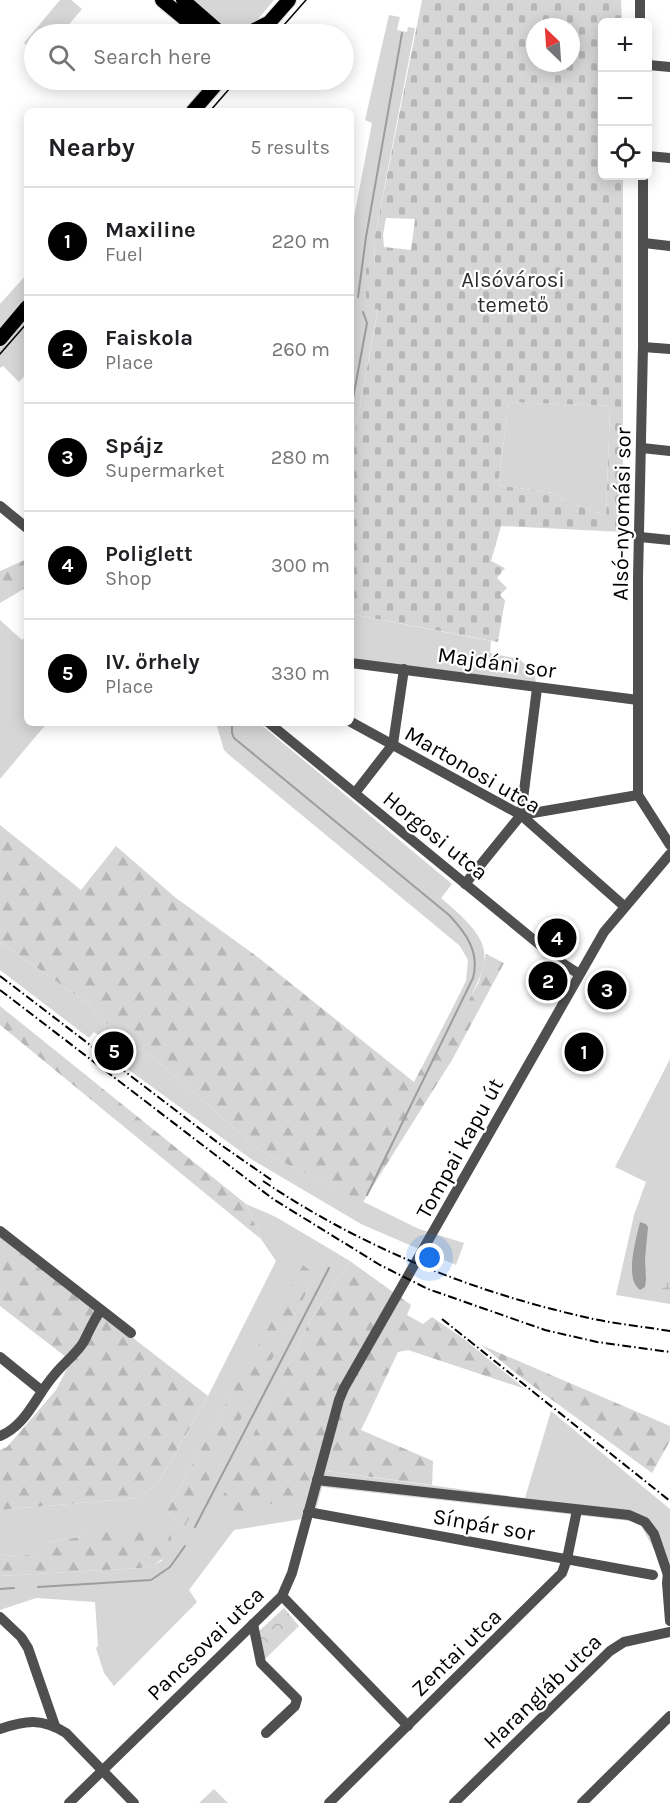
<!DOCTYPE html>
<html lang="en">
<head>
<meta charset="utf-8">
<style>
	:root { --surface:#fff; --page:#f2f2f2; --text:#202124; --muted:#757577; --line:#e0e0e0; --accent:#000 }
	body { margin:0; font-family:Karla,sans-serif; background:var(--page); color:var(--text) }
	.controls { position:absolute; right:18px; top:18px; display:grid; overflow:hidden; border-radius:9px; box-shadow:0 3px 15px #0003 }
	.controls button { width:54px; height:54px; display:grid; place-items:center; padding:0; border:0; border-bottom:2px solid var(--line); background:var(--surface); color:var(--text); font:30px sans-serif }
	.compass { position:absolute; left:526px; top:18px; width:54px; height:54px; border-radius:50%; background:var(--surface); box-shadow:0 3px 15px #0003; rotate:335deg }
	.you { position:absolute; left:430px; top:1258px; width:21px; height:21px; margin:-15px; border:4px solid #fff; border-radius:50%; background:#1a73e8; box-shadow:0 0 0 9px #1a73e833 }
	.badge { display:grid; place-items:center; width:39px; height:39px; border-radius:50%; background:var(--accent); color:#fff; font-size:20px; font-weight:700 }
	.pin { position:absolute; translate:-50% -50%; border:3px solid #fff; box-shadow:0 2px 6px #0006 }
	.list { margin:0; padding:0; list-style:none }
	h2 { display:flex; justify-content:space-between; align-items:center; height:78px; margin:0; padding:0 24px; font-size:26px }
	h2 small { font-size:20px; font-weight:400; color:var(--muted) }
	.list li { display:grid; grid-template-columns:39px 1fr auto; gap:18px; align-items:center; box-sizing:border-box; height:108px; padding:0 24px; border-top:2px solid var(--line) }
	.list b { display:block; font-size:22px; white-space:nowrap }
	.list p { margin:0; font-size:20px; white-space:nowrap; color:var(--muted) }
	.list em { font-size:20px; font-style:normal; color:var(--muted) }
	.icon { flex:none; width:33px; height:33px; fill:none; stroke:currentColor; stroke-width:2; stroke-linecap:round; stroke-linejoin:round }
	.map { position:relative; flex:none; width:670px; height:1803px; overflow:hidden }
	.search { position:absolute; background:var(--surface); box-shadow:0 3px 15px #0003; left:24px; top:24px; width:330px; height:66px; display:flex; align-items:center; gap:15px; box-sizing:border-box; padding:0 21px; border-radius:33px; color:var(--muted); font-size:22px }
	.panel { position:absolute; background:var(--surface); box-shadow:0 3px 15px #0003; left:24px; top:108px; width:330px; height:618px; border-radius:9px }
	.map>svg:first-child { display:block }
	.grass { fill:#d6d6d6; fill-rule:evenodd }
	.forest { fill:url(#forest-firs) }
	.wetland { fill:url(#wetland-marsh) }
	.cemetery { fill:url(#cemetery-stones); fill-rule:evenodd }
	.park { fill:url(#park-crowns) }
	.water { fill:#9d9d9d }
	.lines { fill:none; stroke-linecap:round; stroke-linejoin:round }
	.stream { stroke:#9d9d9d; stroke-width:2 }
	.major-casing { stroke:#dbdbdb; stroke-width:16 }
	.minor { stroke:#4f4f4f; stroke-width:10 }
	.major { stroke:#000; stroke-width:14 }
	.tram { stroke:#000; stroke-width:1.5 }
	.rail { stroke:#000; stroke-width:2; stroke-dasharray:9 3 1.5 3; stroke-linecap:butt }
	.labels { text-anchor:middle; stroke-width:4.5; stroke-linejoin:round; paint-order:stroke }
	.park-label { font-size:22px; fill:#2d2d2d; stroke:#fff }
	.street-label { font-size:22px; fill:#000; stroke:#fff }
</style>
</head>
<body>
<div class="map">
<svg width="670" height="1803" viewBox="0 0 670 1803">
	<defs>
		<pattern id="forest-firs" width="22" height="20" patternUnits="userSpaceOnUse" patternTransform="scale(1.5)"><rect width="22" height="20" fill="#d6d6d6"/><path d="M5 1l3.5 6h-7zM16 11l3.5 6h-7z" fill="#b6b6b6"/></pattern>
		<pattern id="wetland-marsh" width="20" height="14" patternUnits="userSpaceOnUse" patternTransform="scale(1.5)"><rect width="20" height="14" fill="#d6d6d6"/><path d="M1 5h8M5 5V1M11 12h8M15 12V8" fill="none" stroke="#b6b6b6"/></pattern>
		<pattern id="cemetery-stones" width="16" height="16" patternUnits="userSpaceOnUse" patternTransform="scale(1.5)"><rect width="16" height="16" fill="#d6d6d6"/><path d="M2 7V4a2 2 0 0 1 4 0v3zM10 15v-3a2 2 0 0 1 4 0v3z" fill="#b6b6b6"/></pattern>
		<pattern id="park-crowns" width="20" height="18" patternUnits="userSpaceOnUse" patternTransform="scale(1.5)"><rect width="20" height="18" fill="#d6d6d6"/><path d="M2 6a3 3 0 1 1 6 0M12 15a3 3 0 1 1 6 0" fill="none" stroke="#b6b6b6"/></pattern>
	</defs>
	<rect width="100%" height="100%" fill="#fff"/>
	<!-- grass -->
	<g class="grass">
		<polygon points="60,0 71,0 82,9 61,34 34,34 34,52 24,43"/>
		<path d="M191,0H274L249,30C221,31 211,16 191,0Z"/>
		<polygon points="389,15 400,17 397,30 407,32 408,27 415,28 375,236 374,268 366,269 366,307 378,308 351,454 351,233 372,123 365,120"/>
		<polygon points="27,274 27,373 19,382 3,366 0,368 0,304"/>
		<polygon points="509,402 610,406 606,516 568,502 553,493 498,485"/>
		<polygon points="351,614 491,641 490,653 519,659 534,672 536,682 351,659"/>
		<polygon points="0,620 22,640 27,635 27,723 47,723 0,779"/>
		<path d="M216,723H259L452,884L441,898C499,947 493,956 458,1020L449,1015L466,981L468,960L460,946L228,754L224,750Z"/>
		<polygon points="0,942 87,1003 116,1033 161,1064 262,1152 419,1229 464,1243 456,1265 361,1224 251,1159 122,1065 128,1057 94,1032 89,1038 0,970"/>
		<polygon points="670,1059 670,1304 616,1295 634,1215 646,1182 615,1167"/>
		<path d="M246,1204L276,1217L350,1261L311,1319L212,1519L311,1469L525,1498L551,1411L670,1509V1586L662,1584V1564L639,1522L322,1487L314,1517L234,1530L189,1590L197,1602L114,1686L104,1673L96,1648L98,1646L95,1602L36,1598L0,1610V1576L140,1568L152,1566L163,1560L90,1529L79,1537L51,1542L39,1552L17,1557L0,1554V1510L138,1498L157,1485L208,1396L276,1261L261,1239ZM303,1266L311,1284L184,1525L166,1512Z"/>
		<polygon points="214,1789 228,1803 199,1803"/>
	</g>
	<!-- forest -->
	<g class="forest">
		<polygon points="27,559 27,587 0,603 0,571"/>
		<polygon points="0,825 81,890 116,846 176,898 259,958 414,1082 449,1015 458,1019 479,982 486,954 504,963 452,1060 363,1202 262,1152 161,1064 116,1033 87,1003 0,942"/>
		<polygon points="0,1006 246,1204 261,1239 0,1025"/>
		<polygon points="0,1235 208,1396 157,1485 138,1498 0,1510 0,1450 7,1447 56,1390 71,1361 0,1306"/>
		<polygon points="350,1261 411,1305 407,1315 423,1324 432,1317 464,1339 525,1389 408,1350 398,1352 361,1430 433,1461 432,1485 311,1469 309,1494 211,1520 311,1319"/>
		<polygon points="303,1265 313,1273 311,1284 185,1526 166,1512"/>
		<polygon points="481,1345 670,1426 670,1441 652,1473 522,1378"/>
		<polygon points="114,1526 171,1535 171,1552 153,1566 140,1568 0,1576 0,1554 17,1557 38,1552 51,1542 79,1537 89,1529"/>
	</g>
	<!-- wetland -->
	<polygon class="wetland" points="670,1271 670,1297 664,1291 660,1285"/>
	<!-- cemetery -->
	<path class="cemetery" d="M422,0H621L622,22H602V176H623V532L501,526L491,561L505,568L497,578L507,588L500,595L505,600L498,642L351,614V454L378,309L366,308V268H374L375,236ZM535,27H571V63H535ZM386,218L415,219L411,250L384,247L383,235ZM509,402L610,406L606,516L568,502L553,493L498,485Z"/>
	<!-- park -->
	<polygon class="park" points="284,1608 299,1626 264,1660 258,1632"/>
	<!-- water -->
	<path class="water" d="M640,1222L646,1224L648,1227L645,1259L646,1279L645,1287L640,1290C624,1278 636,1240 640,1222Z"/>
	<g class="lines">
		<!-- stream -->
		<g class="stream">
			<polyline points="358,297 366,237 402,33"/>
			<polyline points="351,409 367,323 363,312"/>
			<path d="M232,723V733L234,738L449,915C466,933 480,952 473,978L367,1195"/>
			<polyline points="195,1527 329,1268"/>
			<polyline points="38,1587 151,1580 170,1567 185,1546"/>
			<polyline points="0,1589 14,1588"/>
		</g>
		<!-- major casing -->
		<g class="major-casing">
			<g id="major">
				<polyline points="162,0 203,34"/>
				<polyline points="183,0 222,34"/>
				<polyline points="246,34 266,24"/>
				<polyline points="259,34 289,0"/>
				<polyline points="193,111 220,80"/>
				<polyline points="0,339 27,307"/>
			</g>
		</g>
		<!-- minor -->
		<g class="minor">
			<polyline points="640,22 640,0"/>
			<polyline points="648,65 670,67"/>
			<polyline points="648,156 670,158"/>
			<polyline points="643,176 643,347 638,578 638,795 670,845"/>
			<polyline points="644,243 670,246"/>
			<polyline points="643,347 670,349"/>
			<polyline points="642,448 670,451"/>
			<polyline points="0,506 27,528"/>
			<polyline points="640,537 670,540"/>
			<polyline points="351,663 638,700"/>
			<polyline points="351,722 521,815 624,906"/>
			<polyline points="269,723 562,963 579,974"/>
			<polyline points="355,793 393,744 404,669"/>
			<polyline points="521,815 638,795"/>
			<polyline points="465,884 521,815 537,688"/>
			<polyline points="0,1231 131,1333"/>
			<polyline points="0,1357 42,1391"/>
			<path d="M0,1436C27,1425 36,1395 55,1374C64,1363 75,1355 83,1343C89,1332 93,1321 101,1310"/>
			<polyline points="317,1480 629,1515 645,1522 654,1534 668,1575 667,1583 670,1621"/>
			<polyline points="308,1512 653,1575"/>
			<polyline points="282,1596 408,1726"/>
			<polyline points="0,1617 21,1637 28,1648 55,1726"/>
			<polyline points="253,1624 261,1663 297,1699 295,1706 266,1733"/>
			<path d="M0,1729C26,1720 42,1718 66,1733L134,1803"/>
			<polyline points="69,1803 282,1596 292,1573 339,1400 344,1388 604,932 670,854"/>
			<polyline points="329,1803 562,1573 567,1559 577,1510"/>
			<polyline points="454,1803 610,1651 624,1642 670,1632"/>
			<polyline points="582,1803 670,1716"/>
		</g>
		<!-- major -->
		<use href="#major" class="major"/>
		<!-- tram -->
		<g class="tram">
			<polyline points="276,34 306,0"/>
			<polyline points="210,111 237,80"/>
			<polyline points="0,354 27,323"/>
		</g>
		<!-- rail -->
		<g class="rail">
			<polyline points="0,976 221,1145 273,1181"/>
			<polyline points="0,990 273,1199 380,1265 428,1289 545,1330 597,1342 670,1352"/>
			<path d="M263,1181C358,1245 465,1289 576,1315C607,1323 639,1326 670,1331"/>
			<polyline points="442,1319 670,1501"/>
		</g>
	</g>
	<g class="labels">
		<!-- park labels -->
		<g class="park-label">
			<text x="513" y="287">Alsóvárosi<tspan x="513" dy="25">temető</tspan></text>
		</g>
		<!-- street labels -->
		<g class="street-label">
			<text transform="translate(621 514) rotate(-89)" y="8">Alsó-nyomási sor</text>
			<text transform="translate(497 662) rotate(8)" y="8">Majdáni sor</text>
			<text transform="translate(473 769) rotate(30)" y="8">Martonosi utca</text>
			<text transform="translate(436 835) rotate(39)" y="8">Horgosi utca</text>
			<text transform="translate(459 1148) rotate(-61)" y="8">Tompai kapu út</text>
			<text transform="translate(484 1524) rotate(10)" y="8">Sínpár sor</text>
			<text transform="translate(205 1643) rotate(-44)" y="8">Pancsovai utca</text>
			<text transform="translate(456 1652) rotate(-44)" y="8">Zentai utca</text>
			<text transform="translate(542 1691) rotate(-44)" y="8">Harangláb utca</text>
		</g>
	</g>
</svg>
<div class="controls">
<button>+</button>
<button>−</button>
<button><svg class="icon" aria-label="locate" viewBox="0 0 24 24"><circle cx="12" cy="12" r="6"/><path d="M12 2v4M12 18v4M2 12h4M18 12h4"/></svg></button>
</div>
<svg class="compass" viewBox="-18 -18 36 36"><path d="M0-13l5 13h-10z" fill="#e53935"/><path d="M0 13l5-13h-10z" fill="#757577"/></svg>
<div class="you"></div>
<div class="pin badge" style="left:584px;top:1052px">1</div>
<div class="pin badge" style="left:548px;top:981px">2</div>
<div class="pin badge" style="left:607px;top:990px">3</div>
<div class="pin badge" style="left:557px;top:938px">4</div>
<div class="pin badge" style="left:114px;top:1051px">5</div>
<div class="search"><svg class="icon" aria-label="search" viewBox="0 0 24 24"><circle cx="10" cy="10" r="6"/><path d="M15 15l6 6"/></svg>Search here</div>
<section class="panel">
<h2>Nearby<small>5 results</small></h2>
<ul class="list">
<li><span class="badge">1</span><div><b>Maxiline</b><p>Fuel</p></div><em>220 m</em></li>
<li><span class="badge">2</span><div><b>Faiskola</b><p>Place</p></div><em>260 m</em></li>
<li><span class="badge">3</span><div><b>Spájz</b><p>Supermarket</p></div><em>280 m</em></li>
<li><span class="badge">4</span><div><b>Poliglett</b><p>Shop</p></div><em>300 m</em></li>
<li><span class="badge">5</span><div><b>IV. őrhely</b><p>Place</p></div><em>330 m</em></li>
</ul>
</section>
</div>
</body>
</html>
